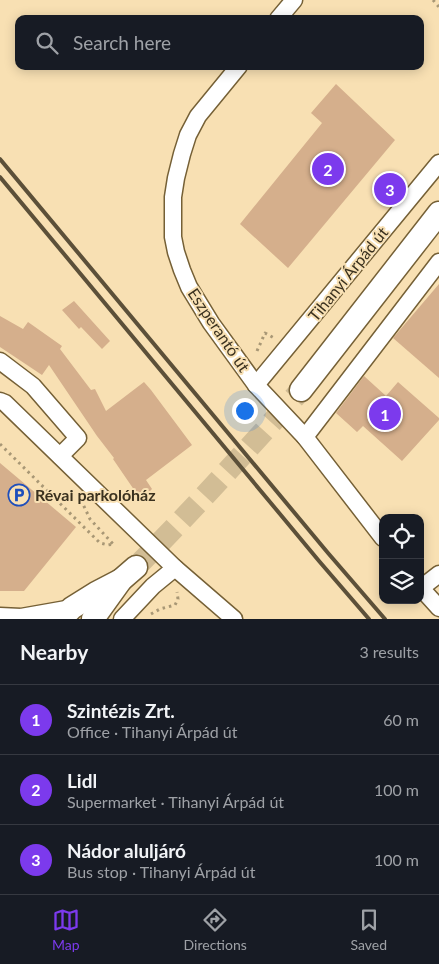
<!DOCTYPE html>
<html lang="en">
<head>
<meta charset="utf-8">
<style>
	:root { --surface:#171b24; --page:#242831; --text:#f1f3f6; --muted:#9ea1a6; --line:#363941; --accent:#7c3aed }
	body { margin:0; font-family:Lato,sans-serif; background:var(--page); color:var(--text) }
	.controls { position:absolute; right:15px; bottom:15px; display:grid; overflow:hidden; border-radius:10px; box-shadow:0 2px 12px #0003 }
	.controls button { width:45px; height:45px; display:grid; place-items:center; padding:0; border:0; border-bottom:1px solid var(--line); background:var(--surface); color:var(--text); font:25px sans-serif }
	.you { position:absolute; left:244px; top:410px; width:18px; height:18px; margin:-12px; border:4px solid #fff; border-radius:50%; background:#1a73e8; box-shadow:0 0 0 8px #1a73e833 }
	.badge { display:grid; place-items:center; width:32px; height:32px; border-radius:50%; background:var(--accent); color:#fff; font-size:16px; font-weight:700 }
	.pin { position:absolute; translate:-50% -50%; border:2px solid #fff; box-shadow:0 1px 5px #0006 }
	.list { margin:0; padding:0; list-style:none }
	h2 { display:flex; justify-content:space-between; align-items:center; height:65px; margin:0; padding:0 20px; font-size:21px }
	h2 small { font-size:16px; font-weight:400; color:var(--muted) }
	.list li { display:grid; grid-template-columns:32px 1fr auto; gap:15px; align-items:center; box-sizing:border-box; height:70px; padding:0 20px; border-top:1px solid var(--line) }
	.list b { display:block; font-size:19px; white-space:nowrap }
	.list p { margin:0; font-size:16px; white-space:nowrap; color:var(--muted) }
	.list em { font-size:16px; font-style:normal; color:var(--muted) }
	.icon { flex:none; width:28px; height:28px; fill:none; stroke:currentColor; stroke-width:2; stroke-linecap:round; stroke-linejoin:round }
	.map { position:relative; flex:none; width:439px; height:619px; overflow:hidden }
	.search { position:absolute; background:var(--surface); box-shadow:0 2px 12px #0003; left:15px; right:15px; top:15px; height:55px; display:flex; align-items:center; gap:12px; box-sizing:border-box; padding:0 18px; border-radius:10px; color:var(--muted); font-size:19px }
	.sheet { height:275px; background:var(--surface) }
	nav { display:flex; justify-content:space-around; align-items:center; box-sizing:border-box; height:70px; border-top:1px solid var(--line); background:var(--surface); font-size:14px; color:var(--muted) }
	nav a { display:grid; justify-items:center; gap:2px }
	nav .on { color:var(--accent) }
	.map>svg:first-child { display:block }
	.building { fill:#d5af8c }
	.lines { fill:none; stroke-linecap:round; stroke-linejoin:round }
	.secondary-tunnel { stroke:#d2bd95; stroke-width:22; stroke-dasharray:22 11; stroke-linecap:butt }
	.street-casing { stroke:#756036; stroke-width:19 }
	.secondary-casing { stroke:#756036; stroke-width:25 }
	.path { stroke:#a89775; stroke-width:3; stroke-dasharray:2.5 4; stroke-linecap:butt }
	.street { stroke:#fff; stroke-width:16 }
	.secondary { stroke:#fff; stroke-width:22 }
	.rail { stroke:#5c5039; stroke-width:4 }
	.labels { text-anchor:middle; stroke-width:4; stroke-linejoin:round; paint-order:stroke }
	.street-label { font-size:16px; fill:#3a311f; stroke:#f8e0b3 }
	.poi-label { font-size:16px; font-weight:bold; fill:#3a311f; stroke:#f8e0b3; text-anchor:start }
</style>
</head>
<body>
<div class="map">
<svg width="439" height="619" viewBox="0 0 439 619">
	<rect width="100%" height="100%" fill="#f8e0b3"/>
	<!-- building -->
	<g class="building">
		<polygon points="336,84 395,140 288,268 240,224 322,123 311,113"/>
		<polygon points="439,284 439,378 393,338"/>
		<polygon points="74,301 110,341 102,349 81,327 79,329 62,310"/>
		<polygon points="0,316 23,329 28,322 62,346 60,349 91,390 95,389 106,411 144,382 151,390 192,445 146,480 152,489 141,500 113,459 114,458 97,436 49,365 42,375 0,347"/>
		<polygon points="364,376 386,396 398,382 439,418 439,420 402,461 363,426 357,432 336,413"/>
		<polygon points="0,463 76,527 24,591 0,591"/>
	</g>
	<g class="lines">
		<!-- secondary-tunnel -->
		<path class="secondary-tunnel" d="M136,567C193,510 247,450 301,390"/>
		<!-- street casing -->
		<g class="street-casing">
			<g id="street">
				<polyline points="278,19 294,0"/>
				<polyline points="239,66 198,116 188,135 182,154 176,178 173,197 173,237 176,252 182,270 189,287 211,323 256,385 305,437 383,538"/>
				<polyline points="0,361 33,386 78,438 60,456"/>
				<polyline points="256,385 439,163"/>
				<polyline points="0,401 5,403 175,568 234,619"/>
				<polyline points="305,437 439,262"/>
				<polyline points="420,587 439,608"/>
				<polyline points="421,588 439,574"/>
				<polyline points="0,616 21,617 72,608"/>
				<polyline points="122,619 153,586 175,568"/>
			</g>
		</g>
		<!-- secondary casing -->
		<g class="secondary-casing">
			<g id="secondary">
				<polyline points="301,390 439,213"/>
				<polyline points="61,619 72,608 96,593 121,580"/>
				<polyline points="93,619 121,580 136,567"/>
			</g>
		</g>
		<!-- path -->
		<g class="path">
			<polyline points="433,0 439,7"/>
			<polyline points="257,351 265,333 274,338"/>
			<polyline points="0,444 100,543 108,545 113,544"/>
			<polyline points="81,500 90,519 113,544"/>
			<polyline points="151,614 160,609 175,605 178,599 177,592"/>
		</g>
		<!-- street -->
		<use href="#street" class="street"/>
		<!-- secondary -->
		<use href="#secondary" class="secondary"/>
		<!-- rail -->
		<g class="rail">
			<polyline points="0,159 328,553 385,619"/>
			<polyline points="0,177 319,561 369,619"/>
		</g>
	</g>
	<!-- icons -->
	<defs>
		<g id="parking-ring" transform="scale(1.125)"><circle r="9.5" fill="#f8e0b3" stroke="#1e4ebb" stroke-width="1.5"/><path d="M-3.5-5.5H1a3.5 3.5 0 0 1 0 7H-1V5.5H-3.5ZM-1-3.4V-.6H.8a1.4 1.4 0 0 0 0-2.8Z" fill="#1e4ebb"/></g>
	</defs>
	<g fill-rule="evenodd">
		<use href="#parking-ring" x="19" y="495"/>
	</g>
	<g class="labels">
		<!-- street labels -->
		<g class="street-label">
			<text transform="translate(348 274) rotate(-51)" y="6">Tihanyi Árpád út</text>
			<text transform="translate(219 330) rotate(56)" y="6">Eszperantó út</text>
		</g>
		<!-- poi labels -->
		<g class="poi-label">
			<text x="35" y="501">Révai parkolóház</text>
		</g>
	</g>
</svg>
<div class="controls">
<button><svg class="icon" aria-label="locate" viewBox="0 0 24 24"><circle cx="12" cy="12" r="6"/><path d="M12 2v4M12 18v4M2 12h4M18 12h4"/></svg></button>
<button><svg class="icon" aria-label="layers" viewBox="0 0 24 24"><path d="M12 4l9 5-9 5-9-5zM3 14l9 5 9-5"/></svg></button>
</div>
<div class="you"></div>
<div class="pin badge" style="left:385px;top:414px">1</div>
<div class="pin badge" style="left:328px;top:169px">2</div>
<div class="pin badge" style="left:390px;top:189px">3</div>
<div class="search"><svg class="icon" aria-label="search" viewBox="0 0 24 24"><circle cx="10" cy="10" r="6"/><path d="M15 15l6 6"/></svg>Search here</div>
</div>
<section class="sheet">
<h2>Nearby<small>3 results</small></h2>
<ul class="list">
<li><span class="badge">1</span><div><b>Szintézis Zrt.</b><p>Office · Tihanyi Árpád út</p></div><em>60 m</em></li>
<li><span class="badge">2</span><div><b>Lidl</b><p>Supermarket · Tihanyi Árpád út</p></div><em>100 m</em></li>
<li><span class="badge">3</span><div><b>Nádor aluljáró</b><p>Bus stop · Tihanyi Árpád út</p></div><em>100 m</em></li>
</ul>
</section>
<nav>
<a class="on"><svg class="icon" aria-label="map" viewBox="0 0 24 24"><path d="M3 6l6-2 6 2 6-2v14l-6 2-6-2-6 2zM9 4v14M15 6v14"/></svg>Map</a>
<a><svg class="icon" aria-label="directions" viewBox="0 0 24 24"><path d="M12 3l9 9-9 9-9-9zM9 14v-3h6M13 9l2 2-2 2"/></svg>Directions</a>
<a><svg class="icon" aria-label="saved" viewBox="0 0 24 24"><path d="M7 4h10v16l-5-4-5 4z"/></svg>Saved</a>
</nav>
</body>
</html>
